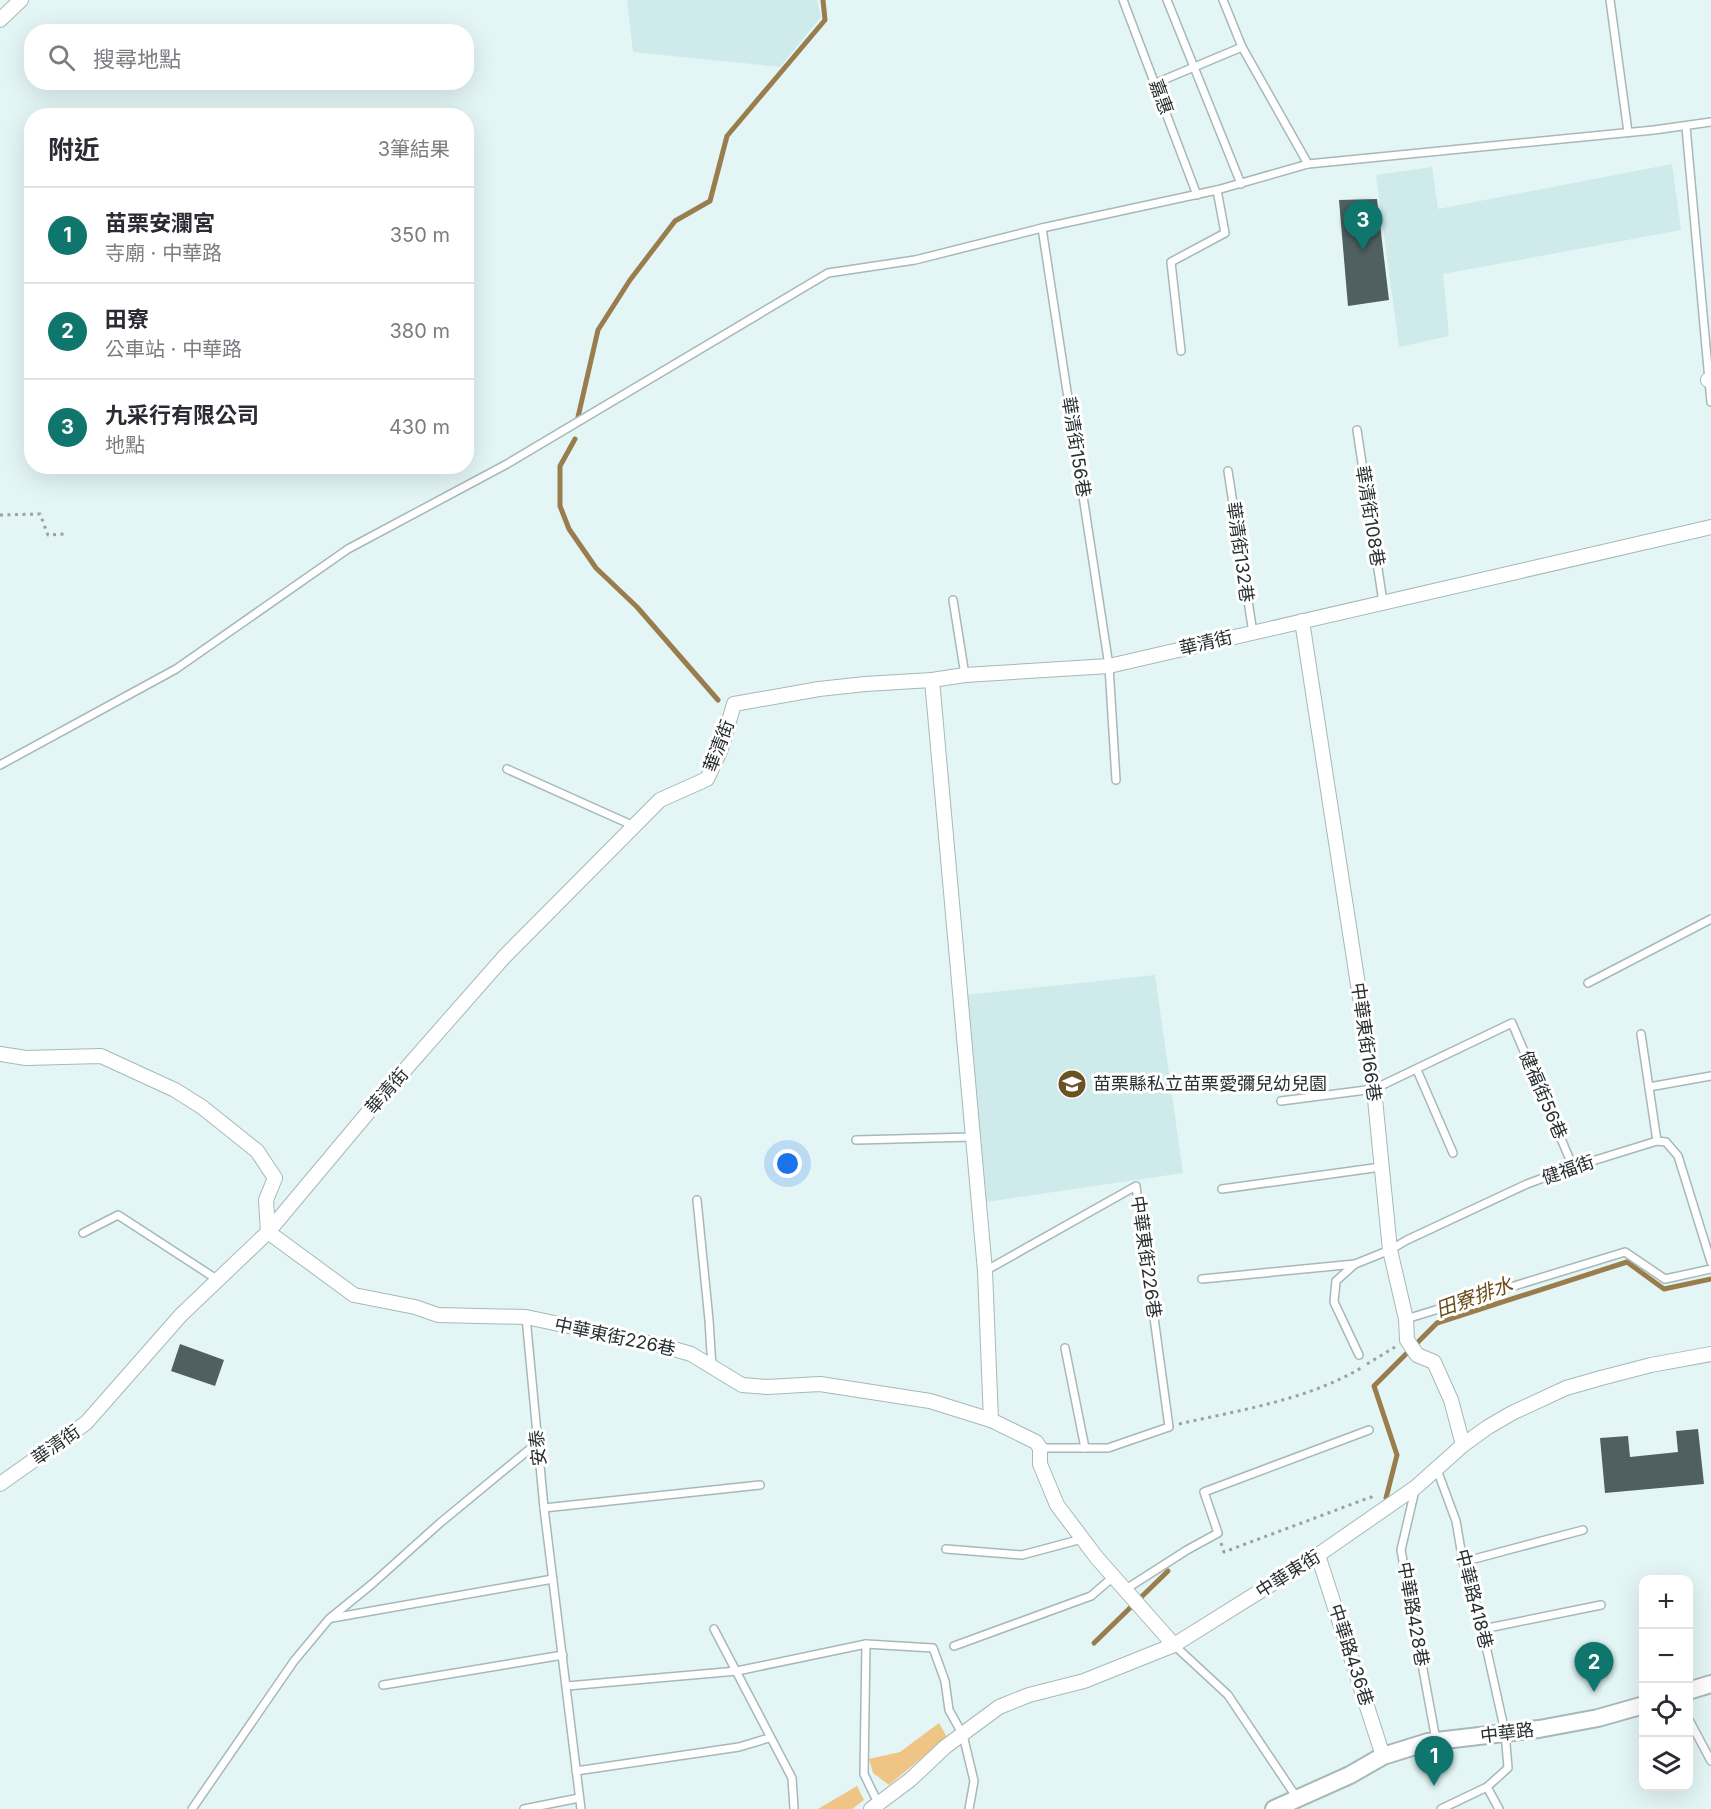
<!DOCTYPE html>
<html lang="zh-TW">
<head>
<meta charset="utf-8">
<style>
	:root { --surface:#fff; --page:#f2f2f3; --text:#2b2b33; --muted:#7c7c81; --line:#e1e1e2; --accent:#0f766e }
	body { margin:0; font-family:Inter,"Noto Sans TC",sans-serif; background:var(--page); color:var(--text) }
	.controls { position:absolute; right:18px; bottom:18px; display:grid; overflow:hidden; border-radius:12px; box-shadow:0 6px 24px #0002 }
	.controls button { width:54px; height:54px; display:grid; place-items:center; padding:0; border:0; border-bottom:2px solid var(--line); background:var(--surface); color:var(--text); font:30px sans-serif }
	.you { position:absolute; left:788px; top:1164px; width:21px; height:21px; margin:-15px; border:4px solid #fff; border-radius:50%; background:#1a73e8; box-shadow:0 0 0 9px #1a73e833 }
	.badge { display:grid; place-items:center; width:39px; height:39px; border-radius:50%; background:var(--accent); color:#fff; font-size:20px; font-weight:700 }
	.pin { position:absolute; translate:-50% -50px; filter:drop-shadow(0 2px 3px #0008) }
	.pin::after { content:''; position:absolute; top:32px; width:21px; height:18px; background:inherit; clip-path:polygon(0 0,100% 0,50% 100%) }
	.list { margin:0; padding:0; list-style:none }
	h2 { display:flex; justify-content:space-between; align-items:center; height:78px; margin:0; padding:0 24px; font-size:26px }
	h2 small { font-size:20px; font-weight:400; color:var(--muted) }
	.list li { display:grid; grid-template-columns:39px 1fr auto; gap:18px; align-items:center; box-sizing:border-box; height:96px; padding:0 24px; border-top:2px solid var(--line) }
	.list b { display:block; font-size:22px; white-space:nowrap }
	.list p { margin:0; font-size:20px; white-space:nowrap; color:var(--muted) }
	.list em { font-size:20px; font-style:normal; color:var(--muted) }
	.icon { flex:none; width:33px; height:33px; fill:none; stroke:currentColor; stroke-width:2; stroke-linecap:round; stroke-linejoin:round }
	.map { position:relative; flex:none; width:1711px; height:1809px; overflow:hidden }
	.search { position:absolute; background:var(--surface); box-shadow:0 6px 24px #0002; left:24px; top:24px; width:450px; height:66px; display:flex; align-items:center; gap:15px; box-sizing:border-box; padding:0 21px; border-radius:24px; color:var(--muted); font-size:22px }
	.panel { position:absolute; background:var(--surface); box-shadow:0 6px 24px #0002; left:24px; top:108px; width:450px; height:366px; border-radius:24px }
	.map>svg:first-child { display:block }
	.built { fill:#cfeaeb }
	.green { fill:#efc585 }
	.lines { fill:none; stroke-linecap:round; stroke-linejoin:round }
	.stream { stroke:#997d4d; stroke-width:5 }
	.building { fill:#506060 }
	.service-casing { stroke:#a7b8b9; stroke-width:10 }
	.minor-casing { stroke:#a7b8b9; stroke-width:16 }
	.tertiary-casing { stroke:#a7b8b9; stroke-width:20 }
	.path { stroke:#96a3a3; stroke-width:3; stroke-dasharray:3 4.5; stroke-linecap:butt }
	.service { stroke:#fff; stroke-width:7 }
	.minor { stroke:#fff; stroke-width:14 }
	.tertiary { stroke:#fff; stroke-width:16 }
	.labels { text-anchor:middle; stroke-width:6; stroke-linejoin:round; paint-order:stroke }
	.street-label { font-size:18px; fill:#282f2f; stroke:#fff }
	.poi-label { font-size:18px; fill:#282f2f; stroke:#fff; text-anchor:start }
	.water-label { font-size:20px; font-style:italic; fill:#6a4c17; stroke:#fff }
</style>
</head>
<body>
<div class="map">
<svg width="1711" height="1809" viewBox="0 0 1711 1809">
	<rect width="100%" height="100%" fill="#e3f5f5"/>
	<!-- built -->
	<g class="built">
		<polygon points="627,0 817,0 821,17 780,67 633,52"/>
		<polygon points="1672,164 1681,230 1443,274 1449,336 1399,347 1376,175 1432,167 1438,209"/>
		<polygon points="1155,975 1183,1173 986,1202 966,995"/>
	</g>
	<!-- green -->
	<g class="green">
		<polygon points="939,1723 947,1737 889,1785 873,1773 869,1759 900,1752"/>
		<polygon points="857,1786 864,1800 852,1809 818,1809"/>
	</g>
	<g class="lines">
		<!-- stream -->
		<g class="stream">
			<polyline points="578,417 598,330 630,280 675,221 710,201 727,136 825,20 823,0"/>
			<polyline points="575,439 560,466 560,506 569,529 596,568 637,607 718,700"/>
			<polyline points="1386,1498 1397,1455 1374,1386 1437,1323 1627,1262 1664,1289 1711,1279"/>
			<polyline points="1094,1643 1168,1571"/>
		</g>
	</g>
	<!-- building -->
	<g class="building">
		<polygon points="1377,199 1389,300 1348,306 1339,200"/>
		<polygon points="180,1344 224,1360 215,1386 171,1371"/>
		<polygon points="1698,1429 1704,1484 1605,1493 1600,1438 1628,1436 1630,1457 1678,1452 1676,1431"/>
	</g>
	<g class="lines">
		<!-- service casing -->
		<g class="service-casing">
			<g id="service">
				<polyline points="1123,0 1197,195"/>
				<polyline points="1167,0 1241,184"/>
				<polyline points="1223,0 1242,47 1308,164"/>
				<polyline points="1610,0 1628,132"/>
				<polyline points="1156,83 1242,47"/>
				<polyline points="1686,127 1711,402"/>
				<polyline points="1042,228 1109,666 1116,780"/>
				<polyline points="1181,351 1171,262 1225,233 1217,190"/>
				<polyline points="1357,430 1383,602"/>
				<polyline points="1228,471 1253,633"/>
				<polyline points="953,600 965,675"/>
				<polyline points="0,765 176,669 348,549 507,464 828,273 915,260 1042,228 1217,190 1308,164 1654,130 1711,122"/>
				<polyline points="507,769 634,826"/>
				<polyline points="1588,983 1711,919"/>
				<polyline points="1641,1034 1657,1141"/>
				<polyline points="1417,1070 1453,1153"/>
				<polyline points="1649,1087 1711,1076"/>
				<polyline points="1281,1101 1374,1089 1512,1023 1573,1167"/>
				<polyline points="856,1140 972,1137"/>
				<polyline points="1222,1189 1381,1167"/>
				<polyline points="697,1200 709,1320 712,1368"/>
				<polyline points="83,1233 118,1215 218,1280"/>
				<polyline points="985,1271 1136,1186 1169,1427 1108,1448 1040,1448"/>
				<polyline points="1202,1279 1355,1264"/>
				<polyline points="526,1317 544,1508 581,1809"/>
				<polyline points="1406,1319 1625,1252 1665,1279 1711,1269"/>
				<polyline points="1065,1348 1085,1448"/>
				<polyline points="1359,1355 1334,1302 1336,1281 1355,1264 1390,1250 1407,1240 1527,1184 1573,1167 1657,1141 1666,1142 1678,1156 1711,1262"/>
				<polyline points="1436,1467 1456,1521 1463,1562 1478,1610 1505,1732 1508,1768 1487,1787 1499,1809"/>
				<polyline points="1415,1490 1401,1550 1436,1740"/>
				<polyline points="544,1508 760,1485"/>
				<polyline points="946,1549 1022,1555 1082,1539"/>
				<polyline points="1463,1562 1583,1530"/>
				<polyline points="1126,1589 1187,1550 1218,1533 1204,1492 1369,1430"/>
				<polyline points="332,1618 553,1579"/>
				<polyline points="714,1629 792,1778 794,1808"/>
				<polyline points="1483,1629 1601,1605"/>
				<polyline points="866,1644 864,1774 878,1803"/>
				<polyline points="1174,1645 1228,1695 1297,1798"/>
				<polyline points="954,1646 1091,1596 1113,1577"/>
				<polyline points="383,1685 563,1655"/>
				<polyline points="567,1686 737,1671 866,1644 933,1648 945,1681 949,1710 963,1735 974,1781 969,1809"/>
				<polyline points="1688,1718 1711,1761"/>
				<polyline points="576,1771 739,1747 769,1738"/>
				<polyline points="192,1809 294,1661 329,1619 372,1584 440,1523 537,1443"/>
				<polyline points="524,1809 579,1798"/>
				<polyline points="1441,1809 1487,1787"/>
			</g>
		</g>
		<!-- minor casing -->
		<g class="minor-casing">
			<g id="minor">
				<polyline points="0,20 21,0"/>
				<polyline points="1708,380 1711,379"/>
				<polyline points="1302,621 1374,1089 1390,1250 1406,1319 1407,1340 1417,1355 1434,1362 1451,1400 1463,1445"/>
				<polyline points="932,680 985,1271 991,1420"/>
				<polyline points="0,1054 26,1058 101,1056 175,1090 202,1107 257,1151 275,1178 266,1200 268,1232"/>
				<polyline points="268,1232 354,1295 415,1307 438,1315 526,1317 667,1347 691,1354 742,1385 767,1387 820,1384 930,1401 991,1420 1036,1442 1040,1448 1040,1464 1057,1505 1097,1558 1174,1645"/>
				<polyline points="0,1484 86,1423 181,1315 268,1232 381,1097 504,957 660,800 707,779 721,749 734,704 819,689 865,684 932,680 965,675 1109,666 1711,527"/>
				<polyline points="1318,1555 1383,1756"/>
				<polyline points="871,1809 910,1780 945,1747 999,1707 1029,1695 1084,1681 1174,1645 1318,1555 1416,1487 1463,1445 1488,1427 1512,1413 1566,1388 1601,1378 1651,1365 1711,1354"/>
			</g>
		</g>
		<!-- tertiary casing -->
		<g class="tertiary-casing">
			<g id="tertiary">
				<polyline points="1688,1691 1711,1684"/>
				<polyline points="1274,1809 1350,1775 1383,1756 1428,1742 1539,1729 1598,1718 1644,1705"/>
			</g>
		</g>
		<!-- path -->
		<g class="path">
			<polyline points="0,515 40,514 48,535 65,534"/>
			<polyline points="1367,1364 1395,1347"/>
			<path d="M1179,1424C1240,1410 1307,1400 1361,1368"/>
			<polyline points="1221,1543 1224,1552 1371,1497 1373,1500"/>
		</g>
		<!-- service -->
		<use href="#service" class="service"/>
		<!-- minor -->
		<use href="#minor" class="minor"/>
		<!-- tertiary -->
		<use href="#tertiary" class="tertiary"/>
	</g>
	<!-- icons -->
	<defs>
		<g id="school-disc" transform="scale(1.5)"><circle r="9.5" fill="#6c5124" stroke="#fff"/><path d="M0-5L7-2L0 1L-7-2ZM-4 1L0 2.5L4 1V4Q0 6-4 4Z" fill="#fff"/></g>
	</defs>
	<g fill-rule="evenodd">
		<use href="#school-disc" x="1072" y="1084"/>
	</g>
	<g class="labels">
		<!-- street labels -->
		<g class="street-label">
			<text transform="translate(1161 97) rotate(70)" y="6">嘉惠</text>
			<text transform="translate(1076 447) rotate(81)" y="6">華清街156巷</text>
			<text transform="translate(1370 516) rotate(81)" y="6">華清街108巷</text>
			<text transform="translate(1240 552) rotate(82)" y="6">華清街132巷</text>
			<text transform="translate(1206 643) rotate(-13)" y="6">華清街</text>
			<text transform="translate(719 746) rotate(-69)" y="6">華清街</text>
			<text transform="translate(1366 1042) rotate(82)" y="6">中華東街166巷</text>
			<text transform="translate(387 1091) rotate(-49)" y="6">華清街</text>
			<text transform="translate(1543 1095) rotate(67)" y="6">健福街56巷</text>
			<text transform="translate(1568 1170) rotate(-19)" y="6">健福街</text>
			<text transform="translate(1146 1257) rotate(82)" y="6">中華東街226巷</text>
			<text transform="translate(615 1337) rotate(12)" y="6">中華東街226巷</text>
			<text transform="translate(56 1445) rotate(-35)" y="6">華清街</text>
			<text transform="translate(538 1448) rotate(-96)" y="6">安泰</text>
			<text transform="translate(1288 1574) rotate(-32)" y="6">中華東街</text>
			<text transform="translate(1474 1599) rotate(76)" y="6">中華路418巷</text>
			<text transform="translate(1413 1614) rotate(80)" y="6">中華路428巷</text>
			<text transform="translate(1351 1655) rotate(72)" y="6">中華路436巷</text>
			<text transform="translate(1507 1733) rotate(-7)" y="6">中華路</text>
		</g>
		<!-- poi labels -->
		<g class="poi-label">
			<text x="1093" y="1090">苗栗縣私立苗栗愛彌兒幼兒園</text>
		</g>
		<!-- water labels -->
		<g class="water-label">
			<text transform="translate(1474 1297) rotate(-20)" y="7">田寮排水</text>
		</g>
	</g>
</svg>
<div class="controls">
<button>+</button>
<button>−</button>
<button><svg class="icon" aria-label="locate" viewBox="0 0 24 24"><circle cx="12" cy="12" r="6"/><path d="M12 2v4M12 18v4M2 12h4M18 12h4"/></svg></button>
<button><svg class="icon" aria-label="layers" viewBox="0 0 24 24"><path d="M12 4l9 5-9 5-9-5zM3 14l9 5 9-5"/></svg></button>
</div>
<div class="you"></div>
<div class="pin badge" style="left:1434px;top:1786px">1</div>
<div class="pin badge" style="left:1594px;top:1692px">2</div>
<div class="pin badge" style="left:1363px;top:250px">3</div>
<div class="search"><svg class="icon" aria-label="search" viewBox="0 0 24 24"><circle cx="10" cy="10" r="6"/><path d="M15 15l6 6"/></svg>搜尋地點</div>
<section class="panel">
<h2>附近<small>3筆結果</small></h2>
<ul class="list">
<li><span class="badge">1</span><div><b>苗栗安瀾宮</b><p>寺廟 · 中華路</p></div><em>350 m</em></li>
<li><span class="badge">2</span><div><b>田寮</b><p>公車站 · 中華路</p></div><em>380 m</em></li>
<li><span class="badge">3</span><div><b>九采行有限公司</b><p>地點</p></div><em>430 m</em></li>
</ul>
</section>
</div>
</body>
</html>
